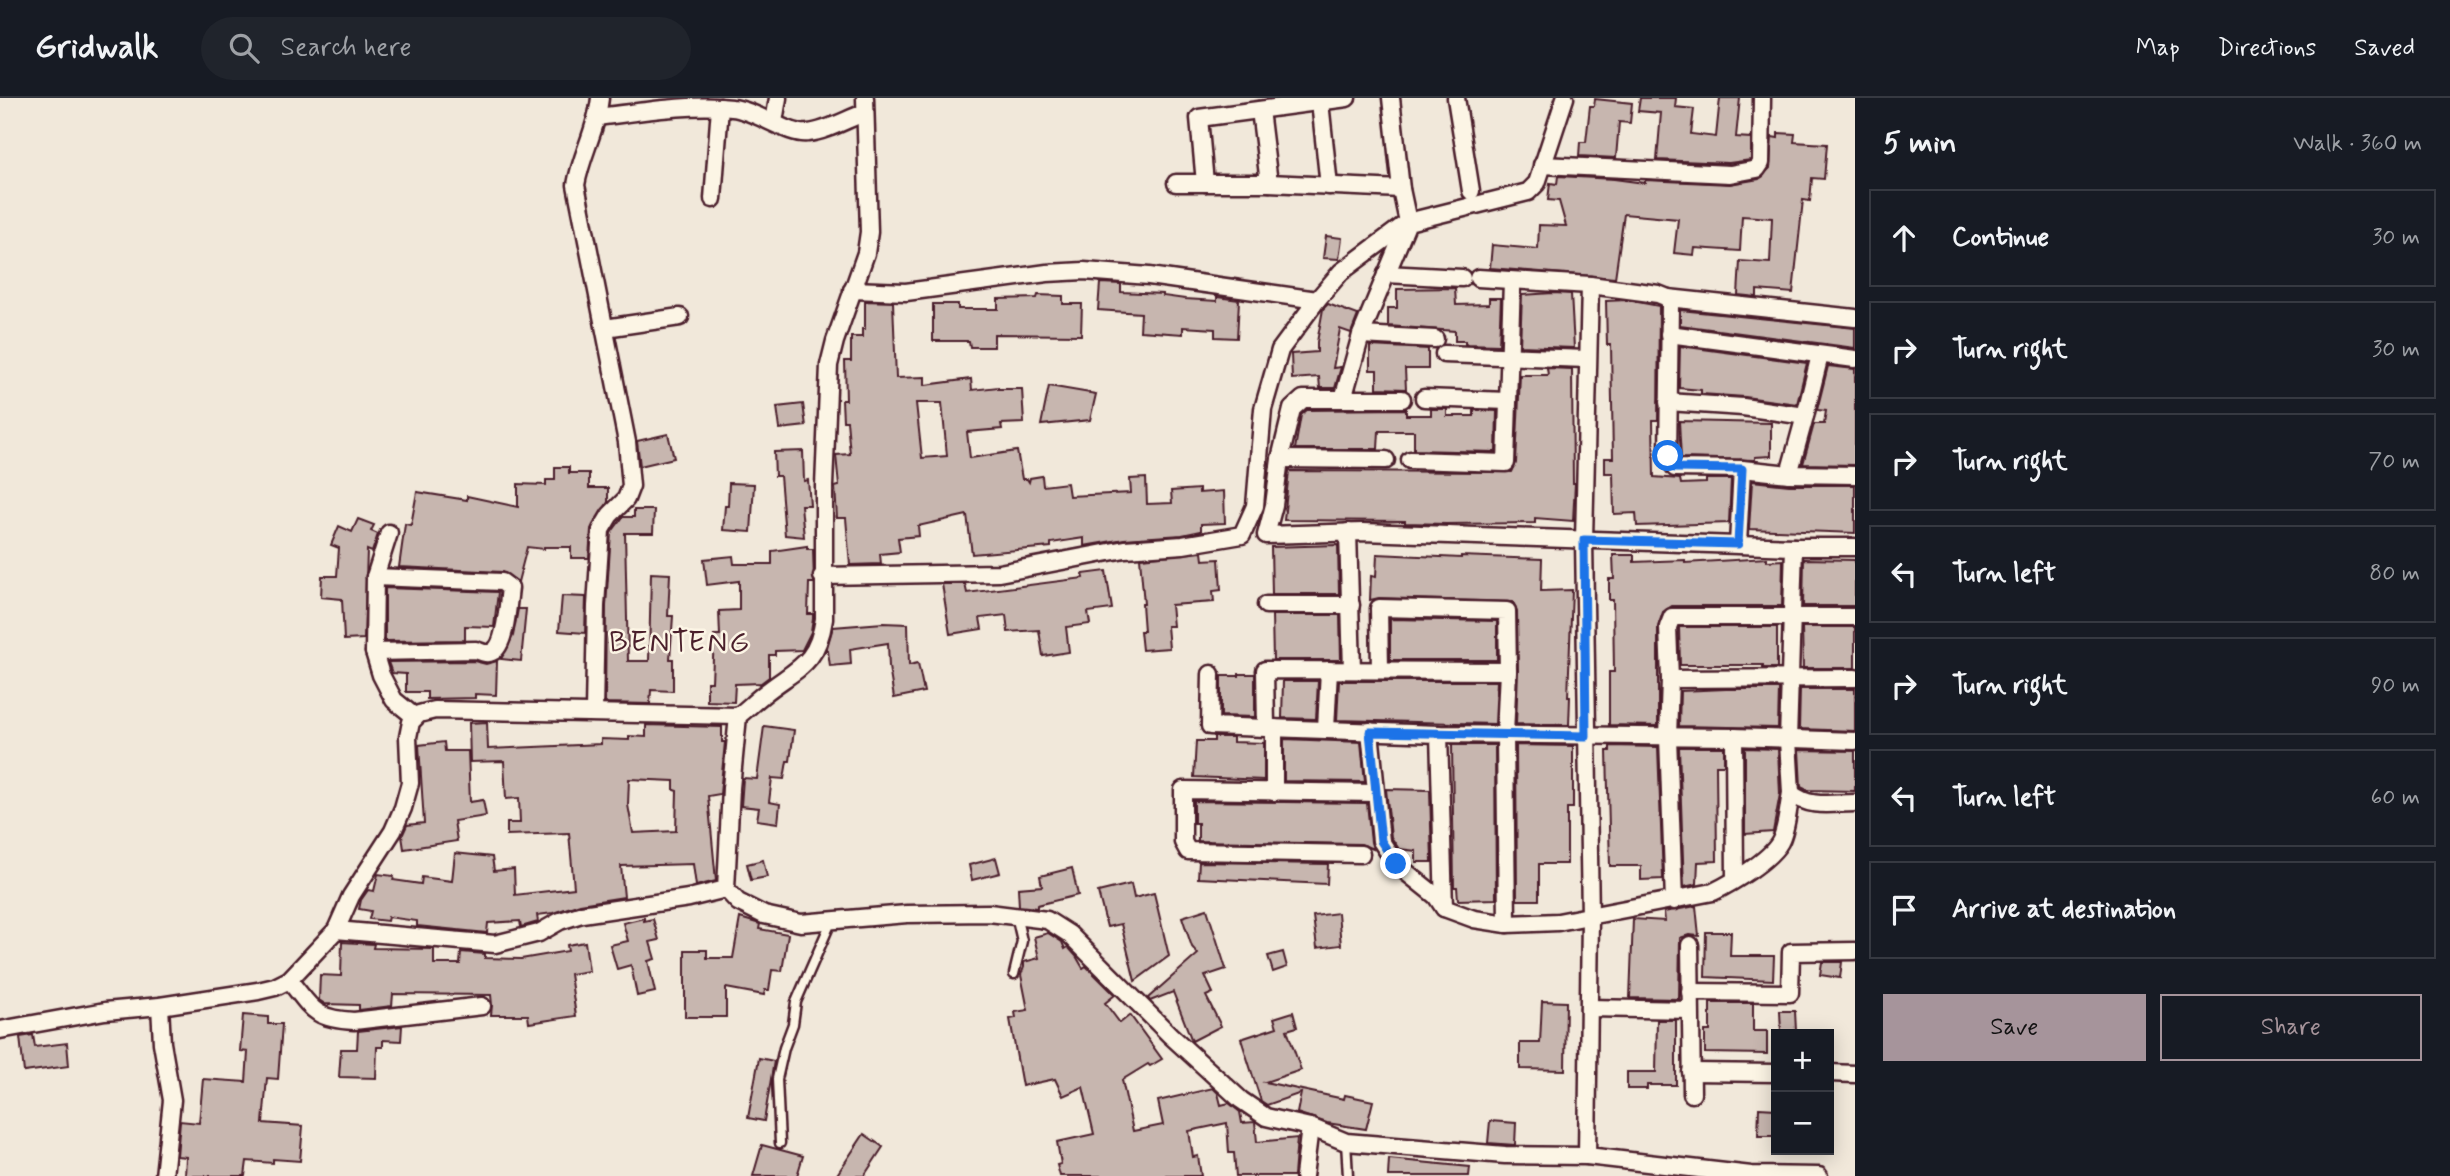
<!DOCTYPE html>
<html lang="en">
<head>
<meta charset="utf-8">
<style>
	:root { --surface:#171b24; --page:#20242c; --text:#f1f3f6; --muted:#9ea1a6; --line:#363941; --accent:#a6949b }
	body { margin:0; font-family:Mynerve,sans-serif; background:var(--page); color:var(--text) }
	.controls { position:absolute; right:21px; bottom:21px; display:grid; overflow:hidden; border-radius:0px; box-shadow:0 4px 18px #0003 }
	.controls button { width:63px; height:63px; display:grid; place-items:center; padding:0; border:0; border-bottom:2px solid var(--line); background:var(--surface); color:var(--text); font:35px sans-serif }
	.stop { position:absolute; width:21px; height:21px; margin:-16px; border:5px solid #1a73e8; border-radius:50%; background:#fff }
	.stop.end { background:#1a73e8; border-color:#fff; box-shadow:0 2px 7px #0008 }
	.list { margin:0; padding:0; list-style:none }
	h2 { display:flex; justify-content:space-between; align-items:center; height:91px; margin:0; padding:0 28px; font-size:30px }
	h2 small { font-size:23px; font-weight:400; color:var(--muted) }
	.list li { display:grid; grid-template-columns:46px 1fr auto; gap:21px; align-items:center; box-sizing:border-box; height:98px; margin:0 14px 14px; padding:0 14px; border:2px solid var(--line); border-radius:0px }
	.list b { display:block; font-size:26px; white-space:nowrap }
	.list em { font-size:23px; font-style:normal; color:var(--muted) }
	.actions { display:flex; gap:14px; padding:21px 28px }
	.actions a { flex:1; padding:16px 0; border:2px solid var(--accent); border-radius:0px; text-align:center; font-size:24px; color:var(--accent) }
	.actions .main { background:var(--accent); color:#111 }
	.icon { flex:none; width:38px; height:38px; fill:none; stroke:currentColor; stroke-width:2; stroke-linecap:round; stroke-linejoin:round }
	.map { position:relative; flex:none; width:1855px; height:1078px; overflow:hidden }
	header { display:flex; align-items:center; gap:42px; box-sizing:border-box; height:98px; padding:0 35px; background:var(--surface); border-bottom:2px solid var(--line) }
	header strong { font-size:33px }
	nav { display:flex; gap:38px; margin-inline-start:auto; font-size:24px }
	.search { width:490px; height:63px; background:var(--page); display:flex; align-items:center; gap:18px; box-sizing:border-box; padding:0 24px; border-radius:38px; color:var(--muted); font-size:26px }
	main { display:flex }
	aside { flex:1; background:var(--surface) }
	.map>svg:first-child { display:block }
	.building { fill:#c7b6af; stroke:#4a1f2b; stroke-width:2; fill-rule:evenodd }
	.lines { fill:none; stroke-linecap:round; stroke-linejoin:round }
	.lane-casing { stroke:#4a1f2b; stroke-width:13 }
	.street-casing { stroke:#4a1f2b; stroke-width:21 }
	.lane { stroke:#fcf5e5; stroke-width:8 }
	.street { stroke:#fcf5e5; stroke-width:16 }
	.route { stroke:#1a73e8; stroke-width:9 }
	.labels { text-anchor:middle; stroke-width:5; stroke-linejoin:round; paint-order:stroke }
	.quarter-label { font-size:30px; letter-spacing:2px; fill:#4a1f2b; stroke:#fcf5e5 }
</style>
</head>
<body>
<header>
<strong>Gridwalk</strong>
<div class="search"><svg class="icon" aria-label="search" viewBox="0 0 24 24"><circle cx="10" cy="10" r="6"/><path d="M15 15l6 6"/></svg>Search here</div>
<nav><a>Map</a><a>Directions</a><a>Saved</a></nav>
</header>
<main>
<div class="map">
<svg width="1855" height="1078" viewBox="0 0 1855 1078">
	<rect width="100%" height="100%" fill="#f1e8da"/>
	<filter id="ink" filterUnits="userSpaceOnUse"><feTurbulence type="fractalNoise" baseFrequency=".0143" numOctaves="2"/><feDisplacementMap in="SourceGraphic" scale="14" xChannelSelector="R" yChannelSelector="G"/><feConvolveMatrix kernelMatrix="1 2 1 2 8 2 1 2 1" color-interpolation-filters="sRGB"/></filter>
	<g filter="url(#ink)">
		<!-- building -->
		<g class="building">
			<polygon points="1640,0 1676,0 1675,9 1694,11 1691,36 1716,39 1720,0 1740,0 1736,39 1751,40 1751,62 1729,65 1657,62 1661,15 1638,13"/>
			<polygon points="1595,1 1632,5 1630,25 1619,24 1616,60 1579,58 1580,44 1586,44 1590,8 1594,8"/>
			<polygon points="1778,35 1795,36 1794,44 1827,46 1824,81 1812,80 1810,103 1803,102 1793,195 1757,192 1757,199 1738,197 1740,163 1770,165 1772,120 1742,118 1740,153 1695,150 1694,157 1674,155 1678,121 1624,116 1615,180 1490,170 1492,147 1538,151 1539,127 1566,128 1559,103 1548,102 1550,85 1557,86 1558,78 1614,81 1645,85 1645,82 1730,86 1759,81 1770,70 1772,39 1778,40"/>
			<polygon points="1326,138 1342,140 1339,161 1323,160"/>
			<polygon points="1100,185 1121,186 1121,194 1163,196 1163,198 1185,201 1217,203 1217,199 1239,202 1237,240 1215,239 1215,231 1183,229 1183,236 1140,233 1141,215 1098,212"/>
			<polygon points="1455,190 1456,207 1489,206 1489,200 1501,200 1499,247 1465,246 1465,243 1455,243 1455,233 1388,228 1388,210 1397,210 1397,191"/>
			<polygon points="1553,195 1571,196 1574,250 1520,248 1522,197"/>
			<polygon points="1038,197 1063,198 1063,206 1082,206 1081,237 994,236 994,249 970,249 969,243 933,243 933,206 958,206 958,211 998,211 998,201 1037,200"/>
			<polygon points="1627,202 1659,208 1658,322 1653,322 1654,379 1680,381 1681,386 1706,385 1706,381 1731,381 1729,425 1637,428 1636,415 1614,416 1613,375 1605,375 1605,360 1613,360 1611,247 1607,247 1606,203"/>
			<path d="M865,203L893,204L896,280L925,279V287L971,281L972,292L998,289V291H1022L1024,325L1001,326L1002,331L967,334L970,360L1017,353L1022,381H1027L1029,384L1030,380L1042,378L1043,388L1067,385L1069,398L1131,395L1130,381L1146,380L1147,406L1172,405L1171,393L1199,391V395L1224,393L1225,425L1201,426V433L1182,437L1124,441L1084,448V440L1051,445V449L972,456L967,417L918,428L919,438L898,440L900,454L880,456L881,466L850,467L846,420H837L835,389L839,388L836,357L850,356L847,323H843L842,302H846L845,263H851V239H862V231H865ZM916,305H942L947,358L922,360Z"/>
			<polygon points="1328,206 1358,217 1351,235 1340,231 1333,270 1341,269 1335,290 1320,290 1319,279 1292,281 1291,256 1317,254 1317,244 1323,211"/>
			<polygon points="1680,212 1855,230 1855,250 1680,227"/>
			<polygon points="1370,248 1428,251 1428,271 1405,271 1406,291 1377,290 1377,272 1370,272"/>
			<polygon points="1680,248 1807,265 1797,306 1745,299 1701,296 1701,292 1679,290"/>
			<polygon points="1828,268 1855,271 1855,367 1803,366 1814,326 1824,326 1826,313 1817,312"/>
			<polygon points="1547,270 1572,271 1573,385 1575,385 1573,423 1535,420 1535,425 1446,426 1405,425 1405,423 1284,422 1289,373 1512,374 1516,365 1520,277 1548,277"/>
			<polygon points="1049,288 1096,296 1090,322 1041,327"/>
			<polygon points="803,306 806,328 780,331 777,309"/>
			<polygon points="1406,311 1406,317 1431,317 1431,311 1447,311 1447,318 1474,318 1474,312 1497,313 1496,354 1414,352 1414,333 1379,333 1378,351 1295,351 1301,317 1307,312"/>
			<polygon points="1679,323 1771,325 1771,358 1755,359 1755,362 1681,360"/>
			<polygon points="668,336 674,360 640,368 637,343"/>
			<polygon points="803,353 804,383 808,382 810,407 801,407 804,439 785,437 780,378 775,378 774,354"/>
			<polygon points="555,369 569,369 569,375 589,375 589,390 608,390 608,404 591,431 589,460 571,460 571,449 544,449 544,451 527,449 518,484 502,474 399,469 405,426 411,427 417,394 467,402 467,398 518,409 518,386 546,387 546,382 555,382"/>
			<polygon points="1752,383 1789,387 1855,387 1855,435 1749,431"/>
			<polygon points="729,385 754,386 751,434 723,432 725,408 728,408"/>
			<polygon points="634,412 654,412 653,435 625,435 628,563 649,563 651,475 670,476 668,518 673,518 670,561 673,561 673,593 651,592 650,606 605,605 606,508 611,435 623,419 634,419"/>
			<polygon points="358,421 374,427 371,433 378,436 372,454 367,452 364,541 344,542 342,501 321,499 322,478 337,478 339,450 331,447 339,428 352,434"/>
			<polygon points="1338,447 1339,496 1272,496 1271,449"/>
			<polygon points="807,448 807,451 813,451 814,485 809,485 808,516 813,516 813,521 811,534 802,552 775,553 775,557 769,557 769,579 761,585 735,586 734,604 707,603 707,584 712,584 714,537 720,537 719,513 739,512 739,483 707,487 704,461 733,458 734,466 772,466 772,453"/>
			<polygon points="1202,454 1203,462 1219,461 1221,492 1213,493 1214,504 1171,507 1173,528 1167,528 1169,550 1142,552 1140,533 1144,533 1142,506 1144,506 1140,460"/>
			<polygon points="1377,456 1461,460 1461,458 1542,461 1541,493 1572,492 1568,599 1570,599 1569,627 1516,626 1518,573 1517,513 1513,504 1379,500 1370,502 1371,478 1376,479"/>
			<polygon points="1613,457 1634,457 1634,464 1685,462 1685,465 1767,460 1767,463 1783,462 1782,508 1672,508 1663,514 1658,529 1658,628 1609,627 1609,574 1614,574 1613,502 1609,502 1609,481 1614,481"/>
			<polygon points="1804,461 1855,462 1855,508 1803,508"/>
			<polygon points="1106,473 1112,511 1088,514 1090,526 1066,529 1069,554 1043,558 1039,532 1008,534 1006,517 980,520 982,531 950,536 942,486 965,486 967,495 1084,480 1083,476"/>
			<polygon points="385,490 498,494 494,529 465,528 465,542 385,543"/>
			<polygon points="562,498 586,499 585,535 559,533"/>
			<polygon points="518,511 526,511 521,563 501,561 513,538"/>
			<polygon points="1272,517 1340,517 1341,562 1273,562"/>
			<polygon points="1390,521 1497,523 1497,562 1390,562"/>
			<polygon points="883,525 908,526 909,567 918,565 924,594 894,600 889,569 888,545 850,551 851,566 830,568 828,553 826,553 833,529"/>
			<polygon points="1679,529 1777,529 1777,570 1763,570 1763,567 1680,567"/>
			<polygon points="1802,529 1855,529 1855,570 1803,570"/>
			<polygon points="474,563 486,566 497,563 496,597 475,596 475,600 427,601 427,594 406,594 406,576 392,575 388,564"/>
			<polygon points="1239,576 1255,576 1255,619 1221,618 1221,578 1239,578"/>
			<polygon points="1283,583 1318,583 1316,621 1282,620"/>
			<polygon points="1339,583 1497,583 1495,626 1337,622"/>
			<polygon points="1726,591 1779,591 1778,630 1679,628 1680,593"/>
			<polygon points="1800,591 1855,591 1855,633 1799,631"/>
			<path d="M487,624L488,651L601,646V641L629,642V638L646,639V627L722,629V644H725L720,696L708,698L716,783L696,788L693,766L621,768L624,799L580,806L553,815L537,817L538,824L521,829L520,823L488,825L487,835L417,828V823L388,819L387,823L369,821L371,813L359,811L361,802L368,792L374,793L378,776L394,778L393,782L421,786L422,779L452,783L455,755L492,759L494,773L514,771L515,797L574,790L569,735L507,737V725H520L519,700L506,701L504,663L470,664L469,625ZM629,681L674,683V692L677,693L676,733L633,735L628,707Z"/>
			<polygon points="764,628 794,632 790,663 787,663 784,681 772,680 769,704 780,706 778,725 757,722 759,710 741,708 743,680 757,681"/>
			<polygon points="1214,639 1233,639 1233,644 1264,645 1264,682 1194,679 1196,643 1214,643"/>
			<polygon points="1284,641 1361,644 1365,684 1284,683"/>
			<polygon points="444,644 445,653 468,653 470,704 483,702 486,718 454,723 457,743 404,751 402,738 407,727 424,725 419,647"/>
			<polygon points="1452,647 1495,647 1496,801 1458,802 1457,789 1454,789"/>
			<polygon points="1516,647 1573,648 1573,710 1567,710 1567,766 1539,766 1539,802 1517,802"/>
			<polygon points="1610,648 1658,649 1663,781 1641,782 1641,768 1610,768 1607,653 1610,653"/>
			<polygon points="1679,649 1724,649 1724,667 1716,667 1717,763 1698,764 1697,786 1684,789"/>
			<polygon points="1745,650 1778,651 1780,696 1773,734 1745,736"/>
			<polygon points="1799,652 1855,653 1855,693 1807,692 1801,689"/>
			<polygon points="1386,691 1430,692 1432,764 1416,764 1416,753 1399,751 1391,739"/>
			<polygon points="1194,703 1367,705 1371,744 1373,751 1361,746 1198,743 1198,725 1194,725"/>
			<polygon points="996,760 1000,775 972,782 969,767"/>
			<polygon points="763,762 767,779 751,782 747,766"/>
			<polygon points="1199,764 1328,766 1327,786 1198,780"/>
			<polygon points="1072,770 1078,797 1037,807 1037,810 1019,808 1018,790 1042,788 1040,778"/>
			<polygon points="1131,786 1134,800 1154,795 1169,858 1135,883 1121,826 1107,829 1098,794"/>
			<polygon points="1696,808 1699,838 1689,837 1680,840 1679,901 1630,900 1633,821 1665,823 1664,814"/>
			<polygon points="1207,811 1226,871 1205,878 1213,895 1206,898 1221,928 1192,943 1173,894 1150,903 1148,900 1198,856 1192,849 1182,819"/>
			<polygon points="1338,815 1341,847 1317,850 1313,818"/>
			<polygon points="644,820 644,823 653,821 659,842 650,844 655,861 648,863 655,894 637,898 631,867 617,871 610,847 628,843 623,825"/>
			<polygon points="740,820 760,826 759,831 788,836 782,873 772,872 769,892 765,892 764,897 726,890 726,919 685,919 685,852 707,852 707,860 733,860"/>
			<polygon points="1706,834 1731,834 1730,858 1774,858 1773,882 1705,879"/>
			<polygon points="1048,835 1062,844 1065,851 1068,849 1076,858 1083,870 1086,868 1115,897 1105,905 1120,925 1130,917 1162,961 1150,968 1148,966 1122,982 1133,1033 1163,1027 1158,1003 1213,990 1218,995 1221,1007 1229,1005 1240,1014 1242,1025 1255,1024 1257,1044 1297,1040 1294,1078 1236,1078 1234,1055 1229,1055 1227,1025 1189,1033 1193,1059 1198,1058 1201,1078 1060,1078 1057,1067 1061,1066 1057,1044 1094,1036 1083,989 1063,998 1055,981 1022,988 1010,921 1016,920 1015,914 1028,912 1021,877 1024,869 1024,864 1039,860 1034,839"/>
			<polygon points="342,844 374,846 373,850 434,851 434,866 460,866 461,854 485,856 485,860 521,861 568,853 567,847 585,844 589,873 570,876 576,918 529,925 528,917 491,917 492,907 491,897 393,896 392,908 359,912 359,907 325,906 319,902 320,877 341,878"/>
			<polygon points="1283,854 1287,869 1273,874 1268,858"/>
			<polygon points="1822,864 1842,864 1840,880 1820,877"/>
			<polygon points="1542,903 1566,904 1565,972 1520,971 1520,945 1540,945"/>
			<polygon points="1710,905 1753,905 1753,933 1767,933 1767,956 1705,955 1705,933 1710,933"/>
			<polygon points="1780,913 1795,913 1796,933 1781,934"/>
			<polygon points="1293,914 1297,929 1287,932 1301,972 1265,984 1344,1001 1345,997 1373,1003 1366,1031 1327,1025 1297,1015 1301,995 1267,1007 1261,1003 1241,941 1277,929 1274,920"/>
			<polygon points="243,917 268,919 268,926 282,926 278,981 267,980 263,1025 303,1028 300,1063 273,1061 273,1065 247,1063 245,1078 185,1078 186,1059 177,1058 180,1023 199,1025 203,981 246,984 248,954 240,953"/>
			<polygon points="1657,922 1676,922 1676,987 1647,987 1647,991 1627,991 1627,974 1656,974"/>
			<polygon points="402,928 401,943 383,942 383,949 377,949 376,980 339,979 341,951 357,951 358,933"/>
			<polygon points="33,937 35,949 67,945 69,968 24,974 20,939"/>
			<polygon points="759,960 774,963 764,1023 748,1020"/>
			<polygon points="1759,1010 1776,1011 1776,1038 1758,1038"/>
			<polygon points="1490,1023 1516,1025 1515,1047 1488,1045"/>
			<polygon points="864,1036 883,1049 864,1078 836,1078"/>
			<polygon points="762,1047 803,1058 797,1078 753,1078"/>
			<polygon points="1389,1061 1470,1069 1469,1078 1388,1078"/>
		</g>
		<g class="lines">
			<!-- lane casing -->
			<g class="lane-casing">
				<g id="lane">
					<polyline points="1014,876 1022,843 1016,817"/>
					<polyline points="1346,1044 1348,1078"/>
					<polyline points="780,1045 777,981 784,950 793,926 796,904 831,824"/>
				</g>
			</g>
			<!-- street casing -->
			<g class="street-casing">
				<g id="street">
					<path d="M865,0L869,134L866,155L835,243L829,267L824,388V521C817,568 796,570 764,596C755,603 747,611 738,618L731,690L726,791L738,804L764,817L801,825L907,816L989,815L1047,822L1069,836L1170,937L1241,1002L1266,1019L1310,1029L1346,1044L1505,1057L1587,1058L1751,1077L1819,1078"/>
					<polyline points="1456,0 1471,93"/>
					<polyline points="1565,0 1537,85 1528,94 1408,124 1361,237 1343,301 1303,301 1292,311 1280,361 1274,407 1266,437 1363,434 1794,449 1855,449"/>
					<polyline points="1320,4 1329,88"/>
					<polyline points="1260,12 1269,85"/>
					<path d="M598,19C640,14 690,5 732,10C756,12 789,38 808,35C827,33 847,21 864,15"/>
					<polyline points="774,24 778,0"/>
					<polyline points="1542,67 1730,76 1757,71 1761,65 1762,0"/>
					<polyline points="1176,85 1269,85 1401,91"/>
					<polyline points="1205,85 1199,20 1347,0"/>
					<polyline points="713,101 720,9"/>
					<polyline points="1386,176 1462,180"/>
					<polyline points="1478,180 1590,187 1658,196 1668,200 1670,206 1668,358 1675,370 1742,371 1738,446"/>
					<polyline points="852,192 906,194 1047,175 1084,173 1149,178 1317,202"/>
					<polyline points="1668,200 1855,220"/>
					<polyline points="605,230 680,219"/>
					<polyline points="1669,236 1855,261"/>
					<polyline points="1361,237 1435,241"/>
					<polyline points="1444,256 1587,261"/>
					<polyline points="1424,300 1508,303"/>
					<polyline points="1343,301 1402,301"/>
					<polyline points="1668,304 1743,309 1805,318 1820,257"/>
					<polyline points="1280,361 1386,362"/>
					<polyline points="1410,362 1506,365 1512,183"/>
					<polyline points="1742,371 1789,376 1855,377"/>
					<polyline points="1789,376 1805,318"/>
					<polyline points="1348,434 1352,572"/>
					<polyline points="389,435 375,479 374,554 381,577 394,602 415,619"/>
					<polyline points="822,478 999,475 1125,451 1183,447 1242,437 1255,408 1263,311 1280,252 1317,202 1341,174 1408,124 1401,91 1391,0"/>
					<polyline points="1266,507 1351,507"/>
					<path d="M374,554L476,552C482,554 486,557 492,554C506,548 508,504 510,490L502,484L375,479"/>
					<polyline points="1380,572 1379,510 1507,513 1508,573 1505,636 1507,826"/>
					<polyline points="1211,576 1210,628 1439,636 1734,639 1855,643"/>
					<polyline points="1670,581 1855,580"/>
					<path d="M594,614L596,508L601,432L610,417L626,401L631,388L627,344L576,87C581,57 597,31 600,0"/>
					<polyline points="1266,629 1265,572 1508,573"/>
					<polyline points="1274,630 1274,694"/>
					<polyline points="1326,631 1329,572"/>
					<path d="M1370,633L1381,743L1396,766L1436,798L1444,810L1474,821L1507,826L1558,824L1713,794C1732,785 1770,762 1780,744C1787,731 1788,710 1791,695C1810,711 1832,705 1855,705"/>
					<polyline points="1439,636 1444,810"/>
					<polyline points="1734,639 1735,781"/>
					<polyline points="1791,695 1788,642 1794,449"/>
					<polyline points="1361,756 1188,753 1183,744 1183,692 1376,695"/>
					<polyline points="1674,803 1668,639 1670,581 1668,529 1672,519 1855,519"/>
					<polyline points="336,832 495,846 539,835 560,823 582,816 689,800 726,791"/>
					<polyline points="1690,847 1692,996"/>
					<path d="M289,882C312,911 314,921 354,923L482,908"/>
					<polyline points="1690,894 1790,895 1791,854 1855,853"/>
					<polyline points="160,908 162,945 172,1002 164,1078"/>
					<polyline points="1589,910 1690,912"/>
					<polyline points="0,932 105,913 160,908 258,893 275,889 289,882 336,832 351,798 393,733 403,710 410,685 408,639 411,624 419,616 435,612 738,618"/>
					<polyline points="1691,974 1776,975"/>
					<polyline points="1829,975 1855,976"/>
					<polyline points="1587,1058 1590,819 1584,442 1590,187"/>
					<polyline points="1304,1078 1310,1029"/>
				</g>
			</g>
			<!-- lane -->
			<use href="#lane" class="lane"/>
			<!-- street -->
			<use href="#street" class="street"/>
		</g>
	</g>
	<g class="lines" filter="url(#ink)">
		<!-- route -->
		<polyline class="route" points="1396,766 1381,743 1370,634 1586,638 1584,442 1738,446 1742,371 1675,370 1668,358"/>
	</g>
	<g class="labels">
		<!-- quarter labels -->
		<g class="quarter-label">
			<text x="680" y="553">BENTENG</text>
		</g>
	</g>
</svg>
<div class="controls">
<button>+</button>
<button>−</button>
</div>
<div class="stop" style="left:1668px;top:358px"></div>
<div class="stop end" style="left:1396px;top:766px"></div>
</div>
<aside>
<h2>5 min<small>Walk · 360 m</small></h2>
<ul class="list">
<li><svg class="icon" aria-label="ahead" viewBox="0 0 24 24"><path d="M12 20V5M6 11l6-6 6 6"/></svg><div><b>Continue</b></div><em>30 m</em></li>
<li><svg class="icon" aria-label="right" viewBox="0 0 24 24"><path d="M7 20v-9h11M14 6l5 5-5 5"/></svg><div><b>Turn right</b></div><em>30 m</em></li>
<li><svg class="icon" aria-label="right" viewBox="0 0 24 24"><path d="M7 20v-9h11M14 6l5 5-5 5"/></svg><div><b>Turn right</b></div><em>70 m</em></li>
<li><svg class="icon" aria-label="left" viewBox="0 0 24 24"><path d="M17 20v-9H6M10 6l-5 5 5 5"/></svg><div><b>Turn left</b></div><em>80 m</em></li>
<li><svg class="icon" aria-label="right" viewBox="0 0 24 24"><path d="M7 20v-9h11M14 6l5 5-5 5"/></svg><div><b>Turn right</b></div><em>90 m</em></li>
<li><svg class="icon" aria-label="left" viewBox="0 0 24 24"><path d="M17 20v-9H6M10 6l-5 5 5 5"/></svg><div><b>Turn left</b></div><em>60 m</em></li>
<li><svg class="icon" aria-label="arrive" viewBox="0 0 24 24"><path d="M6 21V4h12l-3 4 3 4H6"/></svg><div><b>Arrive at destination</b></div></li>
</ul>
<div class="actions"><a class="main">Save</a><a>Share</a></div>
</aside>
</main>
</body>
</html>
